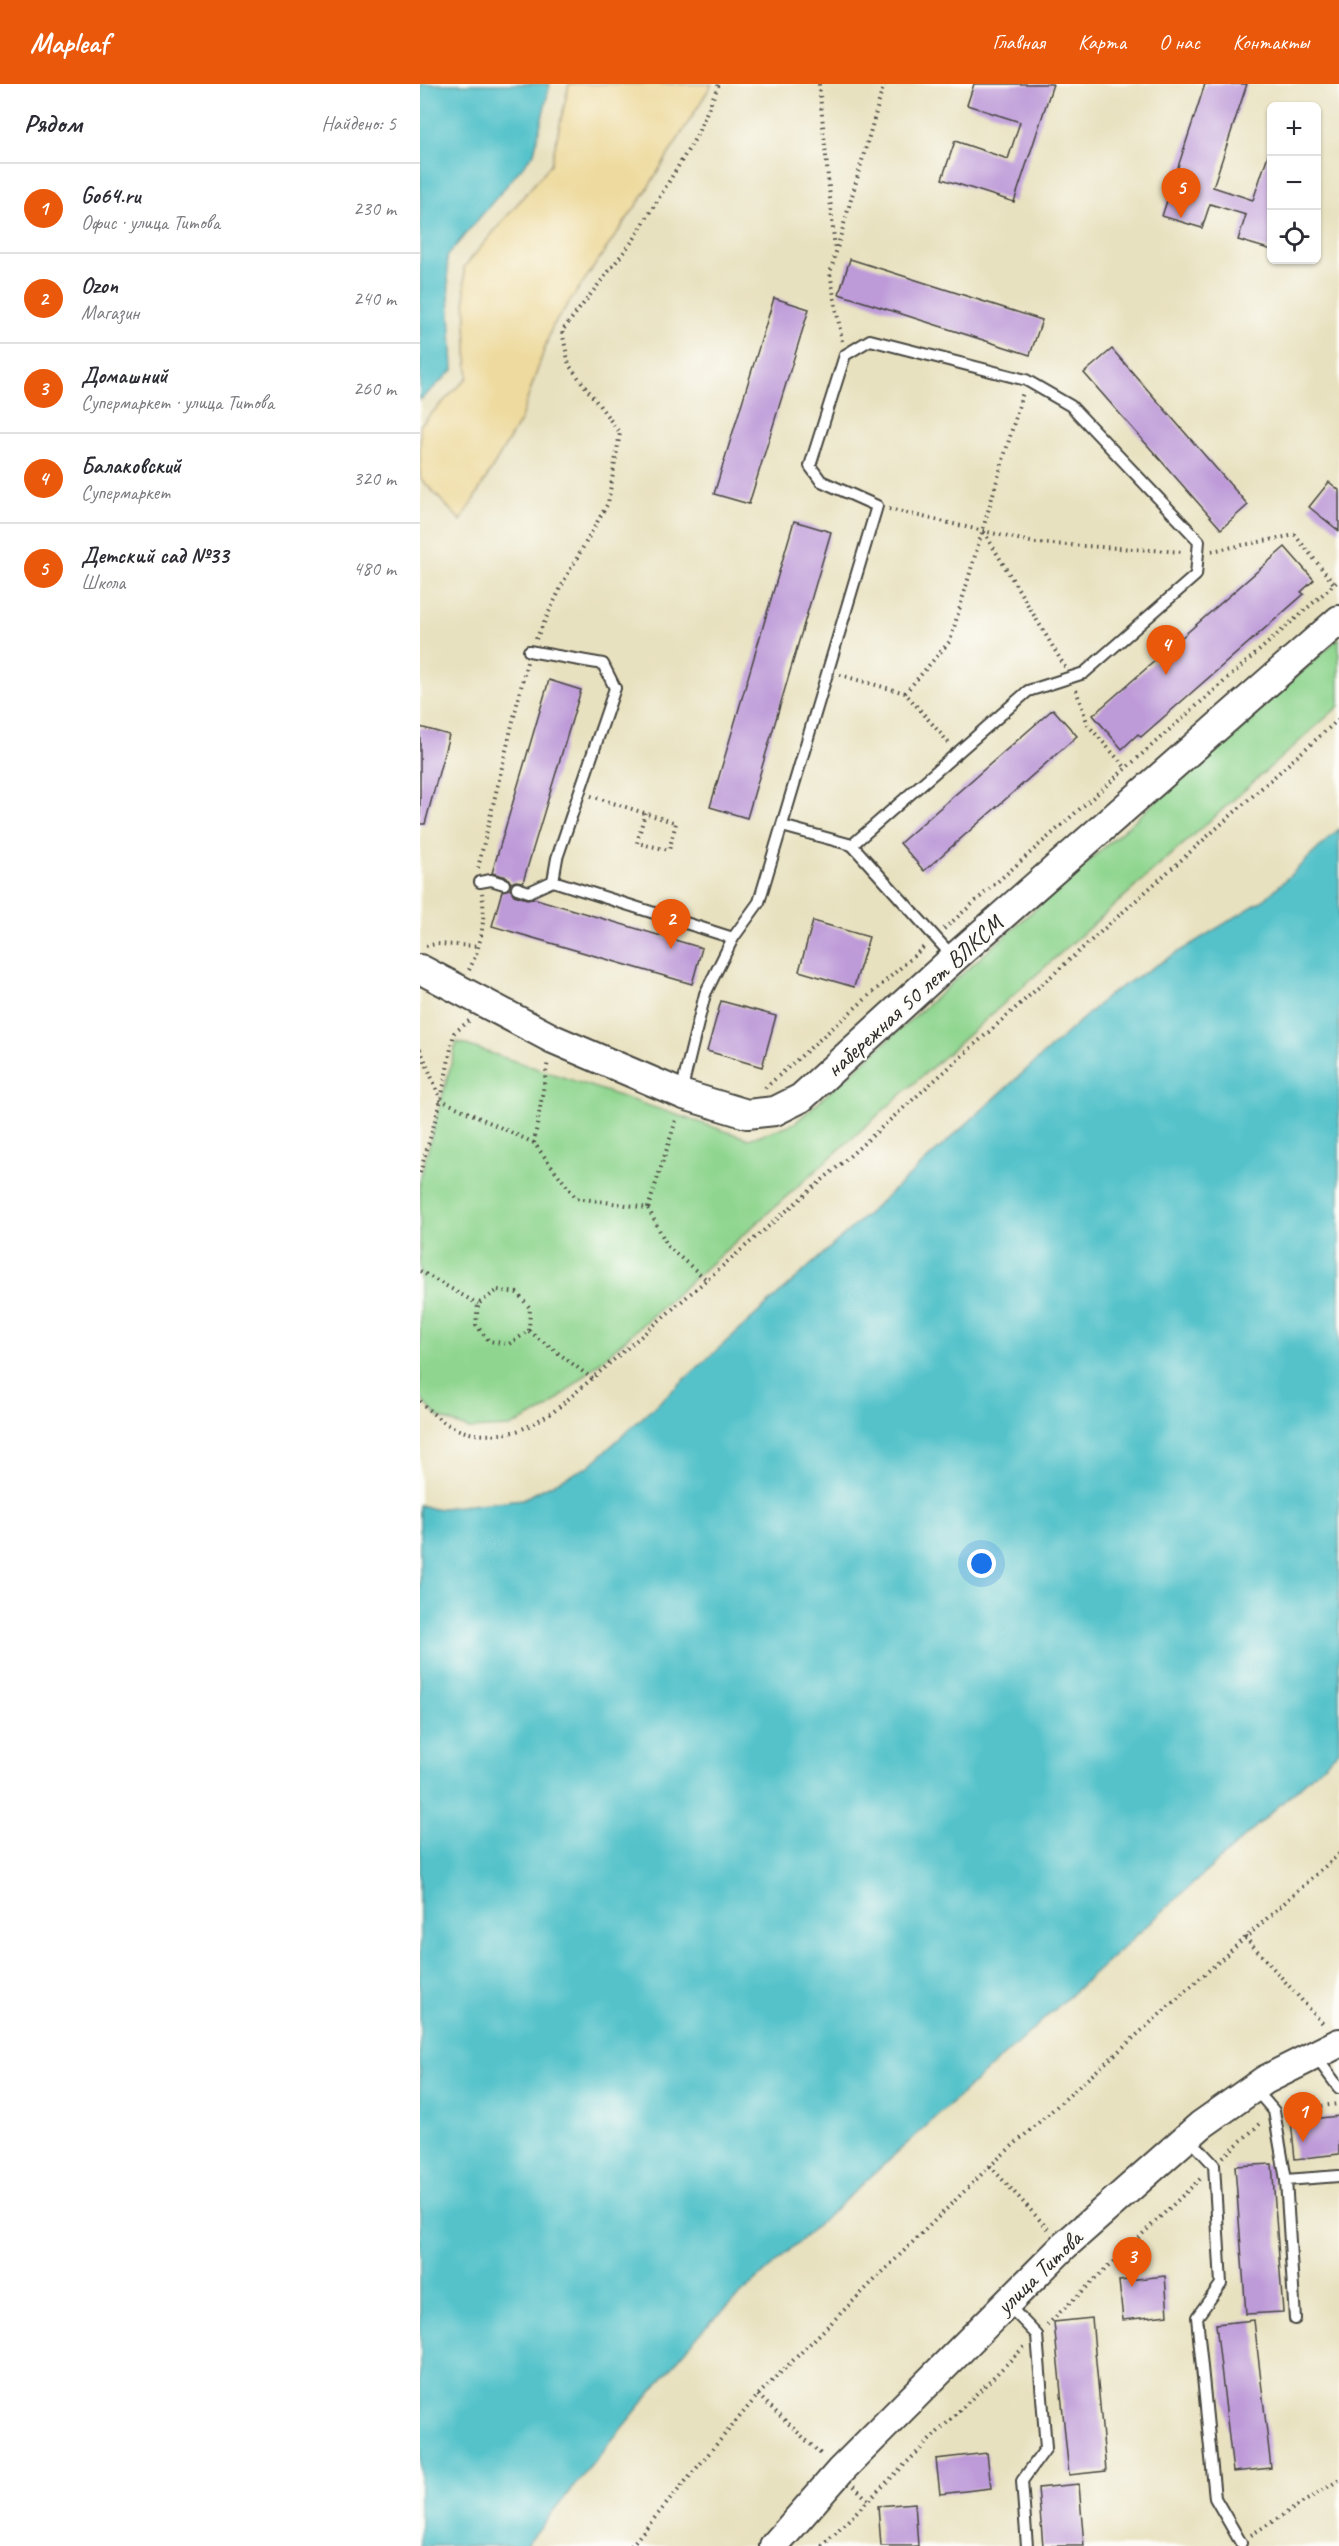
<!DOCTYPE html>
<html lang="ru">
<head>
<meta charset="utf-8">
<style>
	:root { --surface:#fff; --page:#f7f7f7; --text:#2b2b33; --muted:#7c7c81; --line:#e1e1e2; --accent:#ea580c }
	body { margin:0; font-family:Caveat,sans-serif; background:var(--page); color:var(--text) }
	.controls { position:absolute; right:18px; top:18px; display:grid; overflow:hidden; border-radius:9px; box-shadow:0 2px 4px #0004 }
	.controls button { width:54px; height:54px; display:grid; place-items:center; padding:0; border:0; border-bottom:2px solid var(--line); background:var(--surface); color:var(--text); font:30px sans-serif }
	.you { position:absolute; left:562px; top:1480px; width:21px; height:21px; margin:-15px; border:4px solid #fff; border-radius:50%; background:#1a73e8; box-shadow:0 0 0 9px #1a73e833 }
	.badge { display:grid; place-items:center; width:39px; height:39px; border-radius:50%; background:var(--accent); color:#fff; font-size:20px; font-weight:700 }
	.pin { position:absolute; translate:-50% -50px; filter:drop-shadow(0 2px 3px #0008) }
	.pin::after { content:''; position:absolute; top:32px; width:21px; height:18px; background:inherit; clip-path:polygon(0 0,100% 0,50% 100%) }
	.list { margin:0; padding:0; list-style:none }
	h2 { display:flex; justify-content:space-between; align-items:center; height:78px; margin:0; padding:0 24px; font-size:26px }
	h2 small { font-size:20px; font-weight:400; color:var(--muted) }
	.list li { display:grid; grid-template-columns:39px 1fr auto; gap:18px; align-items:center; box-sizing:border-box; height:90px; padding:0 24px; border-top:2px solid var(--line) }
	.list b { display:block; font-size:22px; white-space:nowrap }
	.list p { margin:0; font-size:20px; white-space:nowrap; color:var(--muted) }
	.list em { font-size:20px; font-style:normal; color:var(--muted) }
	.icon { flex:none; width:33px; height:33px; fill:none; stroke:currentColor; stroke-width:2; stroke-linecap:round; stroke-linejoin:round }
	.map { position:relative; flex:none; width:919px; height:2462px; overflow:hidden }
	header { display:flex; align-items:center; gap:36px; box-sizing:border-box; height:84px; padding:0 30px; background:var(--accent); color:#fff }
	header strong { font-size:28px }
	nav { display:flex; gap:33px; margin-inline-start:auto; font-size:21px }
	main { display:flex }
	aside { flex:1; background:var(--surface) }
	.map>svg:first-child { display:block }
	.green { fill:#8fd58f; stroke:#5d805d; stroke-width:1.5 }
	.sand { fill:#eeda9e; stroke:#8c8264; stroke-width:1.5 }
	.water { fill:#54c2ca; stroke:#40767a; stroke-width:1.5 }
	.building { fill:#bd9ad8 }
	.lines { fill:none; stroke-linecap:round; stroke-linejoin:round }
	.lane-casing { stroke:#474641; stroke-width:14 }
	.secondary-casing { stroke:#474641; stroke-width:32 }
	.path { stroke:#474641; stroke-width:4; stroke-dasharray:1.5 4.5; stroke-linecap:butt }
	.lane { stroke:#fff; stroke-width:10 }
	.secondary { stroke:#fff; stroke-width:28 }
	.labels { text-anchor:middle; stroke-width:4.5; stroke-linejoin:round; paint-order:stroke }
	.street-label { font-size:24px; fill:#2b2b2b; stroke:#fdfcf7 }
</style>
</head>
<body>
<header>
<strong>Mapleaf</strong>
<nav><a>Главная</a><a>Карта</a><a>О нас</a><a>Контакты</a></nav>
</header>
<main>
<aside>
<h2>Рядом<small>Найдено: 5</small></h2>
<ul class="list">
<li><span class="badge">1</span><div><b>Go64.ru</b><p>Офис · улица Титова</p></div><em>230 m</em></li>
<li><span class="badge">2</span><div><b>Ozon</b><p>Магазин</p></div><em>240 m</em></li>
<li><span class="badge">3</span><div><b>Домашний</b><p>Супермаркет · улица Титова</p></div><em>260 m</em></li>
<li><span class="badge">4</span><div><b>Балаковский</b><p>Супермаркет</p></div><em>320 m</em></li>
<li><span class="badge">5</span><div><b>Детский сад №33</b><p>Школа</p></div><em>480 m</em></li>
</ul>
</aside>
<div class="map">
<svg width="919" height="2462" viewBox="0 0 919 2462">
	<rect width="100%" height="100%" fill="#fdfcf7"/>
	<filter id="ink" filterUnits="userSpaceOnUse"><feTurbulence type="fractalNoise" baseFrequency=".0167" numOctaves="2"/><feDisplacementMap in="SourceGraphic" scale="12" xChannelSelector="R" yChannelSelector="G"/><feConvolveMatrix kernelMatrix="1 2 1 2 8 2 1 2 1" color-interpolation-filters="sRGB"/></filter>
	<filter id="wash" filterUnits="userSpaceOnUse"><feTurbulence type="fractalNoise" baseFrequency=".008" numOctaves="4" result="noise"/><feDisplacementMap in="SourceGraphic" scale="24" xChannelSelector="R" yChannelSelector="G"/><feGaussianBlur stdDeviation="1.35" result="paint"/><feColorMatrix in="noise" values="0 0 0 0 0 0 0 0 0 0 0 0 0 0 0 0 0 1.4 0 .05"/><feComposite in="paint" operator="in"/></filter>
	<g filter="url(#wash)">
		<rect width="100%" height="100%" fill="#e8e1bf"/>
		<!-- green -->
		<polygon class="green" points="919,554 919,622 128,1324 90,1343 49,1345 18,1333 0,1314 0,1095 37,958 329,1055 375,1039"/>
		<!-- sand -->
		<polygon class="sand" points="149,0 292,0 223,112 132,243 100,337 41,437 0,394 0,341 48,293 44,183 131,80"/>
		<!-- water -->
		<g class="water">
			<polygon points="0,0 130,0 114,69 27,172 33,286 0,316"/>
			<polygon points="919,745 919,1667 283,2245 105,2462 0,2462 0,1421 14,1425 103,1415 169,1382 691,909 845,815"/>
		</g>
		<g id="blocks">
			<!-- building -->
			<g class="building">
				<polygon points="554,0 633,0 594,118 522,95 535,57 588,75 600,38 547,21"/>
				<polygon points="785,0 827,0 793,103 833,116 849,68 852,68 852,166 818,156 826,131 790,120 782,144 742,132"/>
				<polygon points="430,175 622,236 610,271 419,210"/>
				<polygon points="354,214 389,225 329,420 294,410"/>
				<polygon points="692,265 828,421 801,445 664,289"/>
				<polygon points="909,398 919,406 919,447 889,423"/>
				<polygon points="374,437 411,448 327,734 290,723"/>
				<polygon points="865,463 894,496 881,508 884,510 721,653 718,650 702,665 673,631"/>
				<polygon points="129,596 161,606 103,798 96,797 91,799 87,793 72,789"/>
				<polygon points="633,625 657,652 504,787 480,759"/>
				<polygon points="0,643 29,651 5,740 0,740"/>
				<polygon points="90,805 94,811 107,815 113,814 282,864 272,900 72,842 82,807"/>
				<polygon points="393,837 449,853 434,903 379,887"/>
				<polygon points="301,917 356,932 342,983 287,967"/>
				<polygon points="919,2032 919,2070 875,2075 871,2037"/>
				<polygon points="852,2080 863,2228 826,2230 815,2082"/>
				<polygon points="745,2192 748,2231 703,2236 699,2197"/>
				<polygon points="672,2234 686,2387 649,2391 634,2238"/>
				<polygon points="834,2236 851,2384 813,2388 796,2240"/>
				<polygon points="567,2369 571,2404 520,2410 516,2375"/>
				<polygon points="659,2400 664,2462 623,2462 618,2404"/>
				<polygon points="495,2419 498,2462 461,2462 458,2422"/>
			</g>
		</g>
	</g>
	<g filter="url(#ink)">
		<use href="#blocks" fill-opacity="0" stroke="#474641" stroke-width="1.5"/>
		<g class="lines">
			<!-- lane casing -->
			<g class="lane-casing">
				<g id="lane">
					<polyline points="109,567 183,580 195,604 137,774 133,797 313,854 285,910 264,996 264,1008"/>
					<polyline points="362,742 432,761"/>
					<polyline points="60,798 71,796 84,800"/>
					<polyline points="97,804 109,808 133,797"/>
					<polyline points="313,854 339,818 457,422 401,397 390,382 425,271 450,256 606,296 651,322 779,457 776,491 664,589 608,607 432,761 534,874"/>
					<polyline points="896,1973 919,2004"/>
					<polyline points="835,2005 854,2027 866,2096"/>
					<polyline points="768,2053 794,2081 801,2200 777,2233 795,2414 821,2459"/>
					<polyline points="588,2221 617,2251 626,2364 602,2397 607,2462"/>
					<polyline points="875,2235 866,2096 919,2092"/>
				</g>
			</g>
			<!-- secondary casing -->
			<g class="secondary-casing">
				<g id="secondary">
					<polyline points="0,885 133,955 264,1011 327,1030 355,1027 381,1014 534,874 919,536"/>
					<polyline points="354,2462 420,2387 644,2162 781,2041 845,1996 919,1959"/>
				</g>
			</g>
			<!-- path -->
			<g class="path">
				<polyline points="399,0 415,166"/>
				<polyline points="422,257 410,189 464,0"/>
				<polyline points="469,425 615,459 764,468"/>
				<polyline points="564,448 645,583"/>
				<polyline points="792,467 875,451 914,500"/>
				<polyline points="116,555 145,495 188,419 200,349 149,281 142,247 214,155 276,53 299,0"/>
				<polyline points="420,591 485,609 529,659"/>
				<polyline points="656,606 668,641 705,683"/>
				<polyline points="485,609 530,557 603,308"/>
				<polyline points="171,712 256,739 249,766 217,759 225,729"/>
				<polyline points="58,784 107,578"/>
				<polyline points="524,845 919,496"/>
				<polyline points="6,862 16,860 59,862"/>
				<path d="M49,886C61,863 66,835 62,809"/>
				<polyline points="0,965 21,1016 114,1059 156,1114 228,1124 248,1163 287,1196"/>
				<polyline points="345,1004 505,862"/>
				<polyline points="114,1059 128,977"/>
				<polyline points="0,1089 21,1016 34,949 50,936"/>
				<polyline points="228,1124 257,1033"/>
				<polyline points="0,1187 58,1220"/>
				<polygon points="78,1206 97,1209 110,1224 109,1247 89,1260 69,1257 56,1241 58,1220"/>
				<polyline points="109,1247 174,1296"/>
				<path d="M0,1317C28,1347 52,1356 93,1348C106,1345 120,1335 132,1329L422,1079L919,635"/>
				<polyline points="825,1853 905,1942"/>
				<polyline points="866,2026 919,2020"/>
				<polyline points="803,2073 842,2038"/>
				<polyline points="570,2082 628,2145"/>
				<polyline points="627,2241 780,2095"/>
				<polyline points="338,2311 403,2372"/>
				<polyline points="434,2402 448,2416"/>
				<polyline points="831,2451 919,2396"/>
				<polyline points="211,2462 338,2311 570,2082 919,1770"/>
				<polyline points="402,2462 604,2263"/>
			</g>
			<!-- lane -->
			<use href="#lane" class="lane"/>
			<!-- secondary -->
			<use href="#secondary" class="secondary"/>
		</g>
	</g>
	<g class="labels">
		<!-- street labels -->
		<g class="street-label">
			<text transform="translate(494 912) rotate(-42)" y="8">набережная 50 лет ВЛКСМ</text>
			<text transform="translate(619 2188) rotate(-44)" y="8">улица Титова</text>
		</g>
	</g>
</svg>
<div class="controls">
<button>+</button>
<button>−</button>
<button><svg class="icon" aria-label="locate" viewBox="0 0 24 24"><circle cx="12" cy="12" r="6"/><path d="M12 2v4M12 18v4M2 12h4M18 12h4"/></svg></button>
</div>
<div class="you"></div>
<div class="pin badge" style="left:883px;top:2058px">1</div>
<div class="pin badge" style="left:251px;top:865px">2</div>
<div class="pin badge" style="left:712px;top:2203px">3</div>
<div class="pin badge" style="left:746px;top:591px">4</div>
<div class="pin badge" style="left:761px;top:134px">5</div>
</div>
</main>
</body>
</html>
